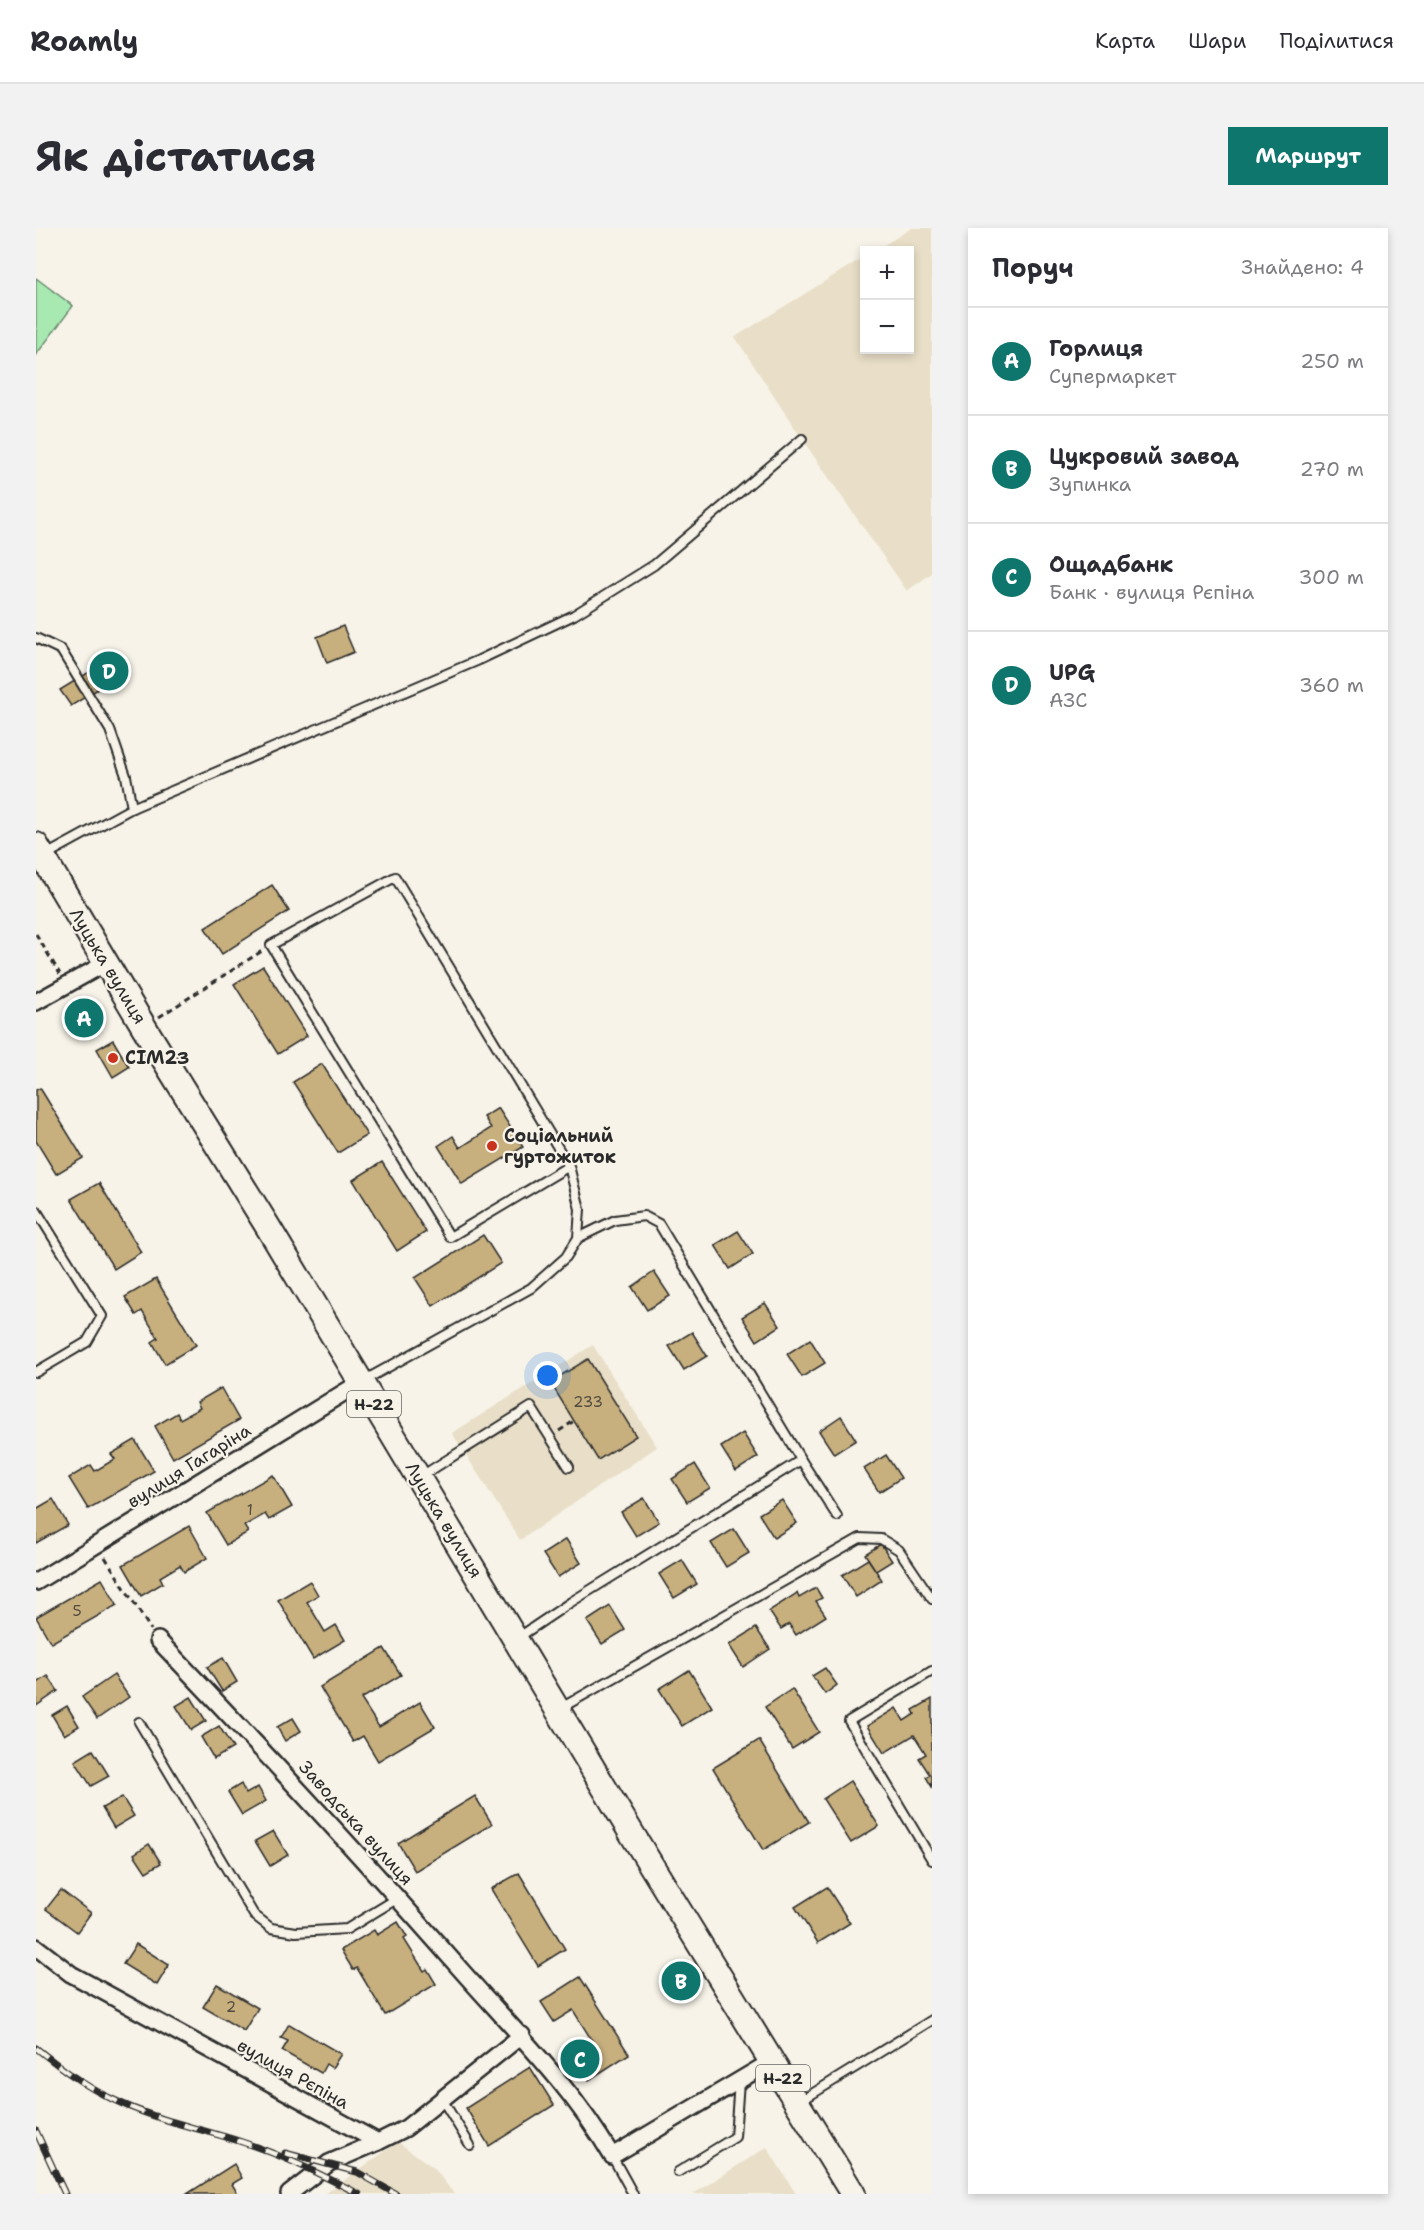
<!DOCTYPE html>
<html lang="uk">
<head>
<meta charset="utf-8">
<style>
	:root { --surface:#fff; --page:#f2f2f3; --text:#2b2b33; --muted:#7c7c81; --line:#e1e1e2; --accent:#0f766e }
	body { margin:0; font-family:"Shantell Sans",sans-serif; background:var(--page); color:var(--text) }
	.controls { position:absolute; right:18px; top:18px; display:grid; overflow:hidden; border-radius:0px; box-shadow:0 3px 9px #0003 }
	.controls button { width:54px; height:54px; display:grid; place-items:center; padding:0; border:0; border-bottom:2px solid var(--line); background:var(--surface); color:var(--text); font:30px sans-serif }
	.you { position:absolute; left:512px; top:1148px; width:21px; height:21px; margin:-15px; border:4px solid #fff; border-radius:50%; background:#1a73e8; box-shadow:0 0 0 9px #1a73e833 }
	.badge { display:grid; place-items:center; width:39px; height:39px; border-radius:50%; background:var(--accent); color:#fff; font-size:20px; font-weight:700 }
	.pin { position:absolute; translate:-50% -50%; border:3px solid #fff; box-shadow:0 2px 6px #0006 }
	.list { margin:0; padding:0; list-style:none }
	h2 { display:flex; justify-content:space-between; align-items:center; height:78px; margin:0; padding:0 24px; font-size:26px }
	h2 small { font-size:20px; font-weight:400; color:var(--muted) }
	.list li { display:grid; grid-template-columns:39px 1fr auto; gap:18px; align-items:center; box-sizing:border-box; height:108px; padding:0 24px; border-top:2px solid var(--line) }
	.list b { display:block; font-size:22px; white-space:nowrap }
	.list p { margin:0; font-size:20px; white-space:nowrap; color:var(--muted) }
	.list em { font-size:20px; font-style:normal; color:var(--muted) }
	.map { position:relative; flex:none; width:896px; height:1966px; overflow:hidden; border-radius:0px }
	header { display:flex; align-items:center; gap:36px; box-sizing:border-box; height:84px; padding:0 30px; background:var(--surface); border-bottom:2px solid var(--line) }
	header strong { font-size:28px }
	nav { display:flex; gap:33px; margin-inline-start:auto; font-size:21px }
	.intro { display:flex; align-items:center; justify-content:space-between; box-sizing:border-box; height:144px; padding:0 36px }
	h1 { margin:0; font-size:42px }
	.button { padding:15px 27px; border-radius:0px; background:var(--accent); color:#fff; font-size:21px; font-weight:700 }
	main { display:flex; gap:36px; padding:0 36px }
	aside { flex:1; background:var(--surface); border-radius:0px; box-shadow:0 3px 9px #0003 }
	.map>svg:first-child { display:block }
	.built { fill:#e9dfc8 }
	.green { fill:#a8e9b2; stroke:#6a8a6e; stroke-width:1.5 }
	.building { fill:#c7af7e; stroke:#2b2b2b; stroke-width:1.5 }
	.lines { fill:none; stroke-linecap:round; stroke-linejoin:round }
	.lane-casing { stroke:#2b2b2b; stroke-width:12 }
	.street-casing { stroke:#2b2b2b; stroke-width:20 }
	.primary-casing { stroke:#2b2b2b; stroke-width:28 }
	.path { stroke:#2b2b2b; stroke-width:3; stroke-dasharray:6 4.5; stroke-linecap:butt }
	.lane { stroke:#f7f3e8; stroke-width:8 }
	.street { stroke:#f7f3e8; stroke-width:15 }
	.primary { stroke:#f7f3e8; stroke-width:24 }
	.rail-casing { stroke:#2b2b2b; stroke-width:7 }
	.rail { stroke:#f7f3e8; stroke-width:4.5; stroke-dasharray:14; stroke-linecap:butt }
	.poi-dot { fill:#c8321e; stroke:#f7f3e8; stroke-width:2 }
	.labels { text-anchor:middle; stroke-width:4.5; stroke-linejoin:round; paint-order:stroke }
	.number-label { font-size:15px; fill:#524c40 }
	.shield { fill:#f7f3e8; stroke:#686764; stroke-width:1.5 }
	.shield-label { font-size:16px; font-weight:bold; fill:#2b2b2b }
	.street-label { font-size:18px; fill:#2b2b2b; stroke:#f7f3e8 }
	.poi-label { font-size:18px; font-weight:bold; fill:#2b2b2b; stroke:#f7f3e8; text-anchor:start }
</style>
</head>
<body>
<header>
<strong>Roamly</strong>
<nav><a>Карта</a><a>Шари</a><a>Поділитися</a></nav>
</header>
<div class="intro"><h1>Як дістатися</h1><a class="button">Маршрут</a></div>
<main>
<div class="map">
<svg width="896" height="1966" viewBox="0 0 896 1966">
	<rect width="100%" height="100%" fill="#f7f3e8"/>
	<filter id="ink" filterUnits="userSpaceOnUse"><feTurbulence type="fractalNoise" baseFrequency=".0167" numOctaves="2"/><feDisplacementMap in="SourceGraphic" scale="12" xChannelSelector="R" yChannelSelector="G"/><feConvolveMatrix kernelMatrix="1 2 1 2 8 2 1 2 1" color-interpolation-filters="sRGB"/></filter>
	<g filter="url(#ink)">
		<!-- built -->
		<g class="built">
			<polygon points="876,0 896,0 896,345 871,363 766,211 699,109 828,29 828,122 874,122 874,22 840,22"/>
			<polygon points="557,1117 621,1219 484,1312 416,1205"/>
			<polygon points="362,1914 398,1940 418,1966 289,1966"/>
			<polygon points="731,1919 760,1966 657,1966"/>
		</g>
		<!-- green -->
		<polygon class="green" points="0,50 37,78 0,127"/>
		<!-- building -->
		<g class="building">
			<polygon points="307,398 318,424 291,435 281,409"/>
			<polygon points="73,427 88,450 74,460 58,437"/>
			<polygon points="63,438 73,454 35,478 24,462"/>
			<polygon points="236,657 253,683 186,726 169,700"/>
			<polygon points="227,738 271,808 242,826 198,756"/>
			<polygon points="46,776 59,798 49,805 36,783"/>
			<polygon points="77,812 93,839 77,849 61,821"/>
			<polygon points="286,836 331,907 302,925 257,854"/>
			<polygon points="4,860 47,930 20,946 0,913 0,862"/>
			<polygon points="462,880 487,919 426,956 402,918 417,908 424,920 455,900 448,889"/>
			<polygon points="346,934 390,1004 361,1023 317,952"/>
			<polygon points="63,955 105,1024 78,1041 35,971"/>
			<polygon points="702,1003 717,1026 694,1041 679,1017"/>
			<polygon points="447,1007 465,1035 397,1078 379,1050"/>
			<polygon points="618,1044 634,1068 611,1082 596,1059"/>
			<polygon points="120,1051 160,1117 129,1136 116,1114 122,1110 106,1083 100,1087 89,1069"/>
			<polygon points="729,1075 744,1098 721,1113 706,1089"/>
			<polygon points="656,1104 671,1128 648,1142 633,1118"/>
			<polygon points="774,1111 789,1135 766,1149 751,1126"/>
			<polygon points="552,1131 600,1208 562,1232 514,1154"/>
			<polygon points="185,1160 203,1192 137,1230 119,1198 141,1185 144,1191 164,1180 161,1174"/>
			<polygon points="805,1188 820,1212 798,1226 783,1203"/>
			<polygon points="707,1205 722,1229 700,1243 685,1219"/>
			<polygon points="99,1212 118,1243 52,1281 33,1250 55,1237 59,1243 79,1231 75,1226"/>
			<polygon points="850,1227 865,1250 843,1264 828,1241"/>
			<polygon points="659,1236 674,1260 651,1274 636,1251"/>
			<polygon points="237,1247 256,1279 233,1292 229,1286 208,1298 212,1304 190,1317 171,1285"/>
			<polygon points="608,1270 623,1294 600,1308 585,1284"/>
			<polygon points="17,1271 32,1297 0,1315 0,1281"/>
			<polygon points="746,1272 761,1295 738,1310 723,1286"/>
			<polygon points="153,1298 171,1330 148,1344 144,1337 124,1349 127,1355 105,1368 87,1337"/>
			<polygon points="698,1301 713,1325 690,1339 675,1315"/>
			<polygon points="530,1311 545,1335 522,1349 507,1326"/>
			<polygon points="845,1316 856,1333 840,1343 829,1326"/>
			<polygon points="832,1331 846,1352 820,1369 806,1347"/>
			<polygon points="646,1332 661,1356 638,1370 623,1346"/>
			<polygon points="66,1351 81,1377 15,1415 0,1389"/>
			<polygon points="274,1353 282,1367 271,1374 289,1404 300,1397 309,1412 277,1431 242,1372"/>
			<polygon points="780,1360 786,1370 780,1373 790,1388 760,1407 753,1396 745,1401 733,1383 761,1365 763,1370"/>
			<polygon points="574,1378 589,1402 566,1416 551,1393"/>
			<polygon points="720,1400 734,1421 707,1439 693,1417"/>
			<polygon points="348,1420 365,1447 325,1471 343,1499 384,1474 399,1499 342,1533 327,1508 317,1514 284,1459"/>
			<polygon points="187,1430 201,1454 186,1463 171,1439"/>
			<polygon points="789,1440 801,1457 789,1466 776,1448"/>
			<polygon points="653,1442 676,1479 646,1498 623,1461"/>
			<polygon points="78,1447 93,1469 61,1491 46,1469"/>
			<polygon points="12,1448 22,1463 0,1478 0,1456"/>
			<polygon points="756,1461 783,1504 756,1521 729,1479"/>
			<polygon points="155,1469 170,1493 155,1502 140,1478"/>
			<polygon points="896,1471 896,1559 890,1549 894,1547 883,1530 890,1526 878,1507 848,1525 831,1498 860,1480 868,1493 879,1486 877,1482"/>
			<polygon points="31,1478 43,1498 28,1507 16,1487"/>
			<polygon points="257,1490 265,1503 249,1513 241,1499"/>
			<polygon points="183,1498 197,1520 178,1531 165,1509"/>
			<polygon points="723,1512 773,1594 727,1622 677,1540"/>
			<polygon points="57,1522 73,1548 55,1558 39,1533"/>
			<polygon points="814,1553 843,1598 815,1615 787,1571"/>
			<polygon points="205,1556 210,1566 222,1559 230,1573 206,1587 192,1564"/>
			<polygon points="439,1568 456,1596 379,1643 362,1615"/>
			<polygon points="86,1569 98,1588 78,1600 66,1580"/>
			<polygon points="237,1603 252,1627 234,1638 219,1613"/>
			<polygon points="113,1616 125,1635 110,1644 98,1626"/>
			<polygon points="483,1645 529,1721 502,1738 455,1661"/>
			<polygon points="791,1659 814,1695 782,1715 759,1679"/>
			<polygon points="25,1662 55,1685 41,1704 10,1681"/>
			<polygon points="362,1694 371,1709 368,1711 388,1743 391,1741 400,1756 349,1787 321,1740 317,1742 305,1722 338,1702 341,1707"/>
			<polygon points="100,1716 133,1737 121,1757 87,1736"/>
			<polygon points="544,1749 593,1826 553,1852 540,1831 560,1819 537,1782 518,1794 505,1774"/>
			<polygon points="181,1756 222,1780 208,1803 167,1779"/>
			<polygon points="253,1796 305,1826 296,1840 290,1836 285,1845 246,1823 252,1813 245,1810"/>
			<polygon points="494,1839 518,1877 453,1918 430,1880"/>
			<polygon points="198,1936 206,1950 196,1956 202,1966 151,1966"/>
		</g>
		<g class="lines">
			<!-- lane casing -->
			<g class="lane-casing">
				<g id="lane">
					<polyline points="0,410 25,422 74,502 90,548 96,580"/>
					<polyline points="8,628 96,580 443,432 538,387 618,337 766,211"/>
					<polyline points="0,982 66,1088 51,1114 0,1144"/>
					<polyline points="327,1153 495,1060 530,1029 542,1010 544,981 533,938 359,649 235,717 414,1009 533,938"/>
					<polyline points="765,1232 801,1288"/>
					<polyline points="384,1249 495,1179 533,1239"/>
					<polyline points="483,1409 535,1374 765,1232 623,996 608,988 579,992 542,1010"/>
					<polyline points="896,1443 813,1493 896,1632"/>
					<polyline points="525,1480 824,1310 845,1311 863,1322 896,1371"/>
					<polyline points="103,1494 218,1687 235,1700 260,1704 311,1701 362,1670"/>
					<polyline points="406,1871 434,1917"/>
					<polyline points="763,1874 896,1792"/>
					<polyline points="576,1928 597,1966"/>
					<polyline points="642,1944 699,1909 703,1853"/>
				</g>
			</g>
			<!-- street casing -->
			<g class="street-casing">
				<g id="street">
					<polyline points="0,774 70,735"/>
					<polyline points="0,1354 325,1154"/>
					<path d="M122,1412C225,1520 326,1629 425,1742C478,1802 535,1858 576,1928L736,1833"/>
					<polyline points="0,1719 35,1746 342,1914 370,1900 486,1807"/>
					<polyline points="253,1966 293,1935 342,1914"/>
				</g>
			</g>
			<!-- primary casing -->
			<g class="primary-casing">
				<polyline id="primary" points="0,617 108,799 232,999 596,1606 817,1966"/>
			</g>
			<!-- path -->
			<g class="path">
				<polyline points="0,706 24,746"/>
				<polyline points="123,789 226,723"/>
				<polyline points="523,1203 538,1193"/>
				<polyline points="69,1329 115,1402"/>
			</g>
			<!-- lane -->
			<use href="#lane" class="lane"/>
			<!-- street -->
			<use href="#street" class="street"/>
			<!-- primary -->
			<use href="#primary" class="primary"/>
			<!-- rail casing -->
			<g class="rail-casing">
				<g id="rail">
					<path d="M0,1820C24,1839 48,1858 76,1871C117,1891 162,1900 206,1914C246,1927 286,1947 323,1966"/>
					<polyline points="0,1903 29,1966"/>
					<polyline points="249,1925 321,1944 360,1966"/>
				</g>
			</g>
			<!-- rail -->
			<use href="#rail" class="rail"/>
		</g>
	</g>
	<!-- markers -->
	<g class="poi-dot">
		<circle cx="77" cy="830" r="6"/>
		<circle cx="456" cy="918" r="6"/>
	</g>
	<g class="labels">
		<!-- number labels -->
		<g class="number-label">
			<text x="552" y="1179">233</text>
			<text x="214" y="1287">1</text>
			<text x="41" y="1388">5</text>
			<text x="195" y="1784">2</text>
		</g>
		<!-- shield labels -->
		<g class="shield">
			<rect x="311" y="1163" width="54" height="26" rx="4.5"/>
			<rect x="720" y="1837" width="54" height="26" rx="4.5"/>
		</g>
		<g class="shield-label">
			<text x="338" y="1182">Н-22</text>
			<text x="747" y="1856">Н-22</text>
		</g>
		<!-- street labels -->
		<g class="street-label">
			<text transform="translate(72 738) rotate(59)" y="6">Луцька вулиця</text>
			<text transform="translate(153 1238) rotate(-32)" y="6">вулиця Гагаріна</text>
			<text transform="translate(408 1292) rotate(59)" y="6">Луцька вулиця</text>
			<text transform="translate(320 1595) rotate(48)" y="6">Заводська вулиця</text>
			<text transform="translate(257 1846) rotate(29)" y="6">вулиця Рєпіна</text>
		</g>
		<!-- poi labels -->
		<g class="poi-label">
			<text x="89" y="836">СІМ23</text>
			<text x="468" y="914">Соціальний<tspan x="468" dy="21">гуртожиток</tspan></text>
		</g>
	</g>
</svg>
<div class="controls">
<button>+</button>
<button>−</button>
</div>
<div class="you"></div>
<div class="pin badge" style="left:48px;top:790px">A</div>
<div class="pin badge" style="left:645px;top:1753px">B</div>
<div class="pin badge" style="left:544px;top:1831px">C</div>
<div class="pin badge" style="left:73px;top:443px">D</div>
</div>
<aside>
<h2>Поруч<small>Знайдено: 4</small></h2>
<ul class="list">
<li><span class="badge">A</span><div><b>Горлиця</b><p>Супермаркет</p></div><em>250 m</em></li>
<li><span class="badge">B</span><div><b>Цукровий завод</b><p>Зупинка</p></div><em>270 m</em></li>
<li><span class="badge">C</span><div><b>Ощадбанк</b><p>Банк · вулиця Рєпіна</p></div><em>300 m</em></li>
<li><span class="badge">D</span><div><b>UPG</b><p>АЗС</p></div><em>360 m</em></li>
</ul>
</aside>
</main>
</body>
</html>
